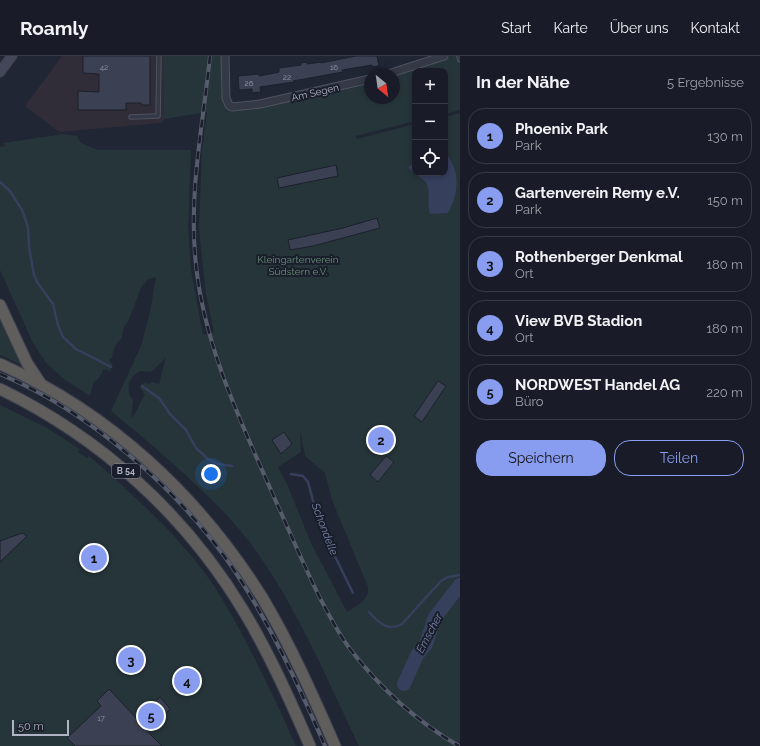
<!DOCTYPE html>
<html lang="de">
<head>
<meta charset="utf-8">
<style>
	:root { --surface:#191c28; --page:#222530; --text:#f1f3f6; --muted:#9fa1a8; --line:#373a45; --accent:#889def }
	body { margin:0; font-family:Raleway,sans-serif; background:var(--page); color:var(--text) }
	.controls { position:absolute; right:12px; top:12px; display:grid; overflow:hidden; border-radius:8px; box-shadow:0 2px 6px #0003 }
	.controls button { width:36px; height:36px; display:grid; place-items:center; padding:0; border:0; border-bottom:1px solid var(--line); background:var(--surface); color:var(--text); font:20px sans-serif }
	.compass { position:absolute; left:364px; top:12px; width:36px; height:36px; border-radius:50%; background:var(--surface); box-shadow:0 2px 6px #0003; rotate:151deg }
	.scale { position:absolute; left:12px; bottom:10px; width:57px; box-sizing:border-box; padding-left:4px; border:2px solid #afb3c3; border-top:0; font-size:11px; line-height:14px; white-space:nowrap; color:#afb3c3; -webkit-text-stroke:3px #1a1e2b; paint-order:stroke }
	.you { position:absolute; left:211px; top:418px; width:14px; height:14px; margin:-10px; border:3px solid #fff; border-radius:50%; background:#1a73e8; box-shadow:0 0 0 6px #1a73e833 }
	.badge { display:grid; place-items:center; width:26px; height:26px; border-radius:50%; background:var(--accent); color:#111; font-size:13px; font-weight:700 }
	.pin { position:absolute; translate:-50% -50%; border:2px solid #fff; box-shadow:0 1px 4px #0006 }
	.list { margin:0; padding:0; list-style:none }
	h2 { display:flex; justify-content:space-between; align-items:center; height:52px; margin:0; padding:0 16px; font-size:17px }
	h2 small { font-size:13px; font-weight:400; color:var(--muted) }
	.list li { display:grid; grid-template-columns:26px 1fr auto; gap:12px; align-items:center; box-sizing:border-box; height:56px; margin:0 8px 8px; padding:0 8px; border:1px solid var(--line); border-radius:16px }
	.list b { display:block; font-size:15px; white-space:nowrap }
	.list p { margin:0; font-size:13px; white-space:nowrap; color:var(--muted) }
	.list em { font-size:13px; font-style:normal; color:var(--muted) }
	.actions { display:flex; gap:8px; padding:12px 16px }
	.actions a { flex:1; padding:9px 0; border:1px solid var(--accent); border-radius:16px; text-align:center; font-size:14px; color:var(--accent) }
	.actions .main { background:var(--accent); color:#111 }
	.icon { flex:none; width:22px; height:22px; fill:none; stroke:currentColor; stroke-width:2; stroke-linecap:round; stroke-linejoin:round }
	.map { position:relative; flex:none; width:460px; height:690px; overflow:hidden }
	header { display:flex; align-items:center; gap:24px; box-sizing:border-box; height:56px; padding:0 20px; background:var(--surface); border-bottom:1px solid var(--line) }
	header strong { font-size:19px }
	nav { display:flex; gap:22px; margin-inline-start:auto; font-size:14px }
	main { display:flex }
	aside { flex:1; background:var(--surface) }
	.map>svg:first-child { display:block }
	.medical { fill:#302c38 }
	.green { fill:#26353a; fill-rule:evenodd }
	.water { fill:#363f5c }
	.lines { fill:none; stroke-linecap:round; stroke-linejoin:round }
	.stream { stroke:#363f5c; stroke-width:2.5 }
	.river { stroke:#363f5c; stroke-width:14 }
	.building { fill:#3b4153; stroke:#1c202d }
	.service-casing { stroke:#4f5361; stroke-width:5.5 }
	.minor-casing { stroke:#4f5361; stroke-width:9 }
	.secondary-casing { stroke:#3e4250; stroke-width:11 }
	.trunk-casing { stroke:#3c404e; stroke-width:13 }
	.service { stroke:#353946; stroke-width:3.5 }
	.minor { stroke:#353946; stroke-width:7 }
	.secondary { stroke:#434759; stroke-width:9 }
	.trunk { stroke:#605e5c; stroke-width:11 }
	.rail-casing { stroke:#575c6d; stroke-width:4 }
	.rail { stroke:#1a1e2b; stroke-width:2.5; stroke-dasharray:8; stroke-linecap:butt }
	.labels { text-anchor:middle; stroke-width:4; stroke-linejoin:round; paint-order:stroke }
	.number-label { font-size:8px; fill:#9296a7 }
	.shield { fill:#1a1e2b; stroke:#828695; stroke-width:1 }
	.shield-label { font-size:9px; font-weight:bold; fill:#afb3c3 }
	.street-label { font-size:10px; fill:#afb3c3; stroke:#1a1e2b }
	.park-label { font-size:10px; fill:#699179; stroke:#1a1e2b }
	.water-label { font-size:11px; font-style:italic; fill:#7986aa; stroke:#1a1e2b }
</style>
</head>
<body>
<header>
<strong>Roamly</strong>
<nav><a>Start</a><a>Karte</a><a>Über uns</a><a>Kontakt</a></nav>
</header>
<main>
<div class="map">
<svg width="460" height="690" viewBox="0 0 460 690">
	<rect width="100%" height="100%" fill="#212635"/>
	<!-- medical -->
	<polygon class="medical" points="62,0 163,0 164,63 161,67 59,76 25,50"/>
	<!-- green -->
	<g class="green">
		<path d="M163,0H222C222,13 219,39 226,51L370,26V42H394V19L452,0H460V54L445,58V15H415V65L355,80L357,83L415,68V117H445V61L460,57V690H359C326,621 296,549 251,488C233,464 212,444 191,424C165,400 138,377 111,355L141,290L150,256L156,221L147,224L141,232L128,266L124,270L122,281L115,290L112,300L113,301L109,304L113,309L110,315L103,313L101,319L93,328L90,340L64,323L47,308L33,287L0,214V91L5,90L4,87L63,78L77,80L81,87L98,94H191L188,171L191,214L203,279L214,276L206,238L199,173L202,95L207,56L164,63ZM166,302L159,328L151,326L150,328L143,327L140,332L145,339C139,346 138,356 131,362L133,344C124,335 129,318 141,315C144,315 148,316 151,316ZM300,373L305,400L325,417L332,444L368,531C370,544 356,550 347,556L311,487L287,428L278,411L301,396Z"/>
		<polygon points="0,256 24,310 0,299"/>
		<path d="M0,349L47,372L80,393L78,396L87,402L89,400C135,441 184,483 218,536C248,585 272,637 296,690H0Z"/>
	</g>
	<!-- water -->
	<path class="water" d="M445,97C460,113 460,136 448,157L430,158C427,148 431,136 426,126L408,112L415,105V117H445Z"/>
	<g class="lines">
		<!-- stream -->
		<g class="stream">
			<polyline points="0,126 10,135 22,154 28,171 29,191 34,219 37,226 53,248 58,269 63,281 76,293 111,311"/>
			<polyline points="142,330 159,342 170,358 186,374 196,392 208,403 218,408 232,410"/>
			<polyline points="291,418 303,420 308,426 314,449 324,473 327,484 353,537"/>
			<path d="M369,556C379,567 388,576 402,568L441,525L448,521L460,519"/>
		</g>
		<!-- river -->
		<polyline class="river" points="404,628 417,599 426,588 435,561 460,529"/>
	</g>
	<!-- building -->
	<g class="building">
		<polygon points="83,0 150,0 150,49 141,49 141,47 126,47 126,54 78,54 78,35 99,36 99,18 83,17"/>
		<polygon points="356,0 377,0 379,10 372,11 372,9 342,14 343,16 293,25 294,26 260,31 261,36 252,37 252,33 239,34 238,20 259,18 259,20 275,17 279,16 279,12 301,9 301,7 307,6 307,8 321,6 321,7"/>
		<polygon points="336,109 338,120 279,132 277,122"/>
		<polygon points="377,162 380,172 313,190 290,194 288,184 343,172"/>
		<polygon points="438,325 446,330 422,366 414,360"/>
		<polygon points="284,376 292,388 281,398 272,384"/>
		<polygon points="386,400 394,406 378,426 370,419"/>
		<polygon points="22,477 27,480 25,482 0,506 0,485"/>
		<polygon points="109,633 137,663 160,641 170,653 147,675 162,690 75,690 67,682 101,650 97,645"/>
	</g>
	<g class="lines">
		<!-- service casing -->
		<g class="service-casing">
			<g id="service">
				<polyline points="459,0 460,4"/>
				<polyline points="131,61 158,60 159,0"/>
			</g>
		</g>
		<!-- minor casing -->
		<g class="minor-casing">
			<g id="minor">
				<polyline points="225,0 226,42 229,49 232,51 260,48 370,23"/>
				<polyline points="388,18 444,0"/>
			</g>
		</g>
		<!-- secondary casing -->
		<g class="secondary-casing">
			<polyline id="secondary" points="0,16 12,0"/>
		</g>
		<!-- trunk casing -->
		<g class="trunk-casing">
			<g id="trunk">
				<polyline points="0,249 27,307 41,328"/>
				<path d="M0,308C110,357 200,441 263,543C291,590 313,640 335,690"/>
				<path d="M0,333C101,382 185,458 243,554C269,597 290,644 310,690"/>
			</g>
		</g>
		<!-- service -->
		<use href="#service" class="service"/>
		<!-- minor -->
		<use href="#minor" class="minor"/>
		<!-- secondary -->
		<use href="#secondary" class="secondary"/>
		<!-- trunk -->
		<use href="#trunk" class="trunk"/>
		<!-- rail casing -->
		<g class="rail-casing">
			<g id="rail">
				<path d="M210,0C203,70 188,138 196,209C205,295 244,372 278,450C292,481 305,512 320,542C329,559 338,577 350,593C380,632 416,665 459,690"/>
				<path d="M0,318C89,355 177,432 232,511C270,567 298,628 325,690"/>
			</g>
		</g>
		<!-- rail -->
		<use href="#rail" class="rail"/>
	</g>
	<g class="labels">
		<!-- number labels -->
		<g class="number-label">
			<text x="104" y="14">42</text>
			<text x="334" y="14">16</text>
			<text x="287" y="24">22</text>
			<text x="249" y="30">26</text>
			<text x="101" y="665">17</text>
		</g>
		<!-- shield labels -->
		<rect class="shield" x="112" y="408" width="28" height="14" rx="3"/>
		<g class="shield-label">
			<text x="126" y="418">B 54</text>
		</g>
		<!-- street labels -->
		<g class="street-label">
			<text transform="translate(315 36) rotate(-13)" y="4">Am Segen</text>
		</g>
		<!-- park labels -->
		<g class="park-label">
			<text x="298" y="207">Kleingartenverein<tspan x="298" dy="12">Südstern e.V.</tspan></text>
		</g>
		<!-- water labels -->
		<g class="water-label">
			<text transform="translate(325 473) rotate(69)" y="4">Schondelle</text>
			<text transform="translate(429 577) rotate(-62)" y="4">Emscher</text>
		</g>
	</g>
</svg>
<div class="controls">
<button>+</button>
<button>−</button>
<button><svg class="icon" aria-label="locate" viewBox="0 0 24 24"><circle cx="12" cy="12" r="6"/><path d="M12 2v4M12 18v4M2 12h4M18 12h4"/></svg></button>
</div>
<svg class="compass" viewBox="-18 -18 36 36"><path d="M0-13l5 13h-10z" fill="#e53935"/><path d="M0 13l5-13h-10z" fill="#9fa1a8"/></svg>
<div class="scale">50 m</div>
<div class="you"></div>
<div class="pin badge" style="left:94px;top:502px">1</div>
<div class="pin badge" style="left:381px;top:384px">2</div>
<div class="pin badge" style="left:131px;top:604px">3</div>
<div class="pin badge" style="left:187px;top:625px">4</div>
<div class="pin badge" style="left:151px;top:660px">5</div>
</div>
<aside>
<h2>In der Nähe<small>5 Ergebnisse</small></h2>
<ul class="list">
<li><span class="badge">1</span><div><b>Phoenix Park</b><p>Park</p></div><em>130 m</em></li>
<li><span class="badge">2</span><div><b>Gartenverein Remy e.V.</b><p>Park</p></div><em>150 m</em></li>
<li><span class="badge">3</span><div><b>Rothenberger Denkmal</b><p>Ort</p></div><em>180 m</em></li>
<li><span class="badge">4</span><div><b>View BVB Stadion</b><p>Ort</p></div><em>180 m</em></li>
<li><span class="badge">5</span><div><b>NORDWEST Handel AG</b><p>Büro</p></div><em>220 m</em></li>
</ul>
<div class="actions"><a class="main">Speichern</a><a>Teilen</a></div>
</aside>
</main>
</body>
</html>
